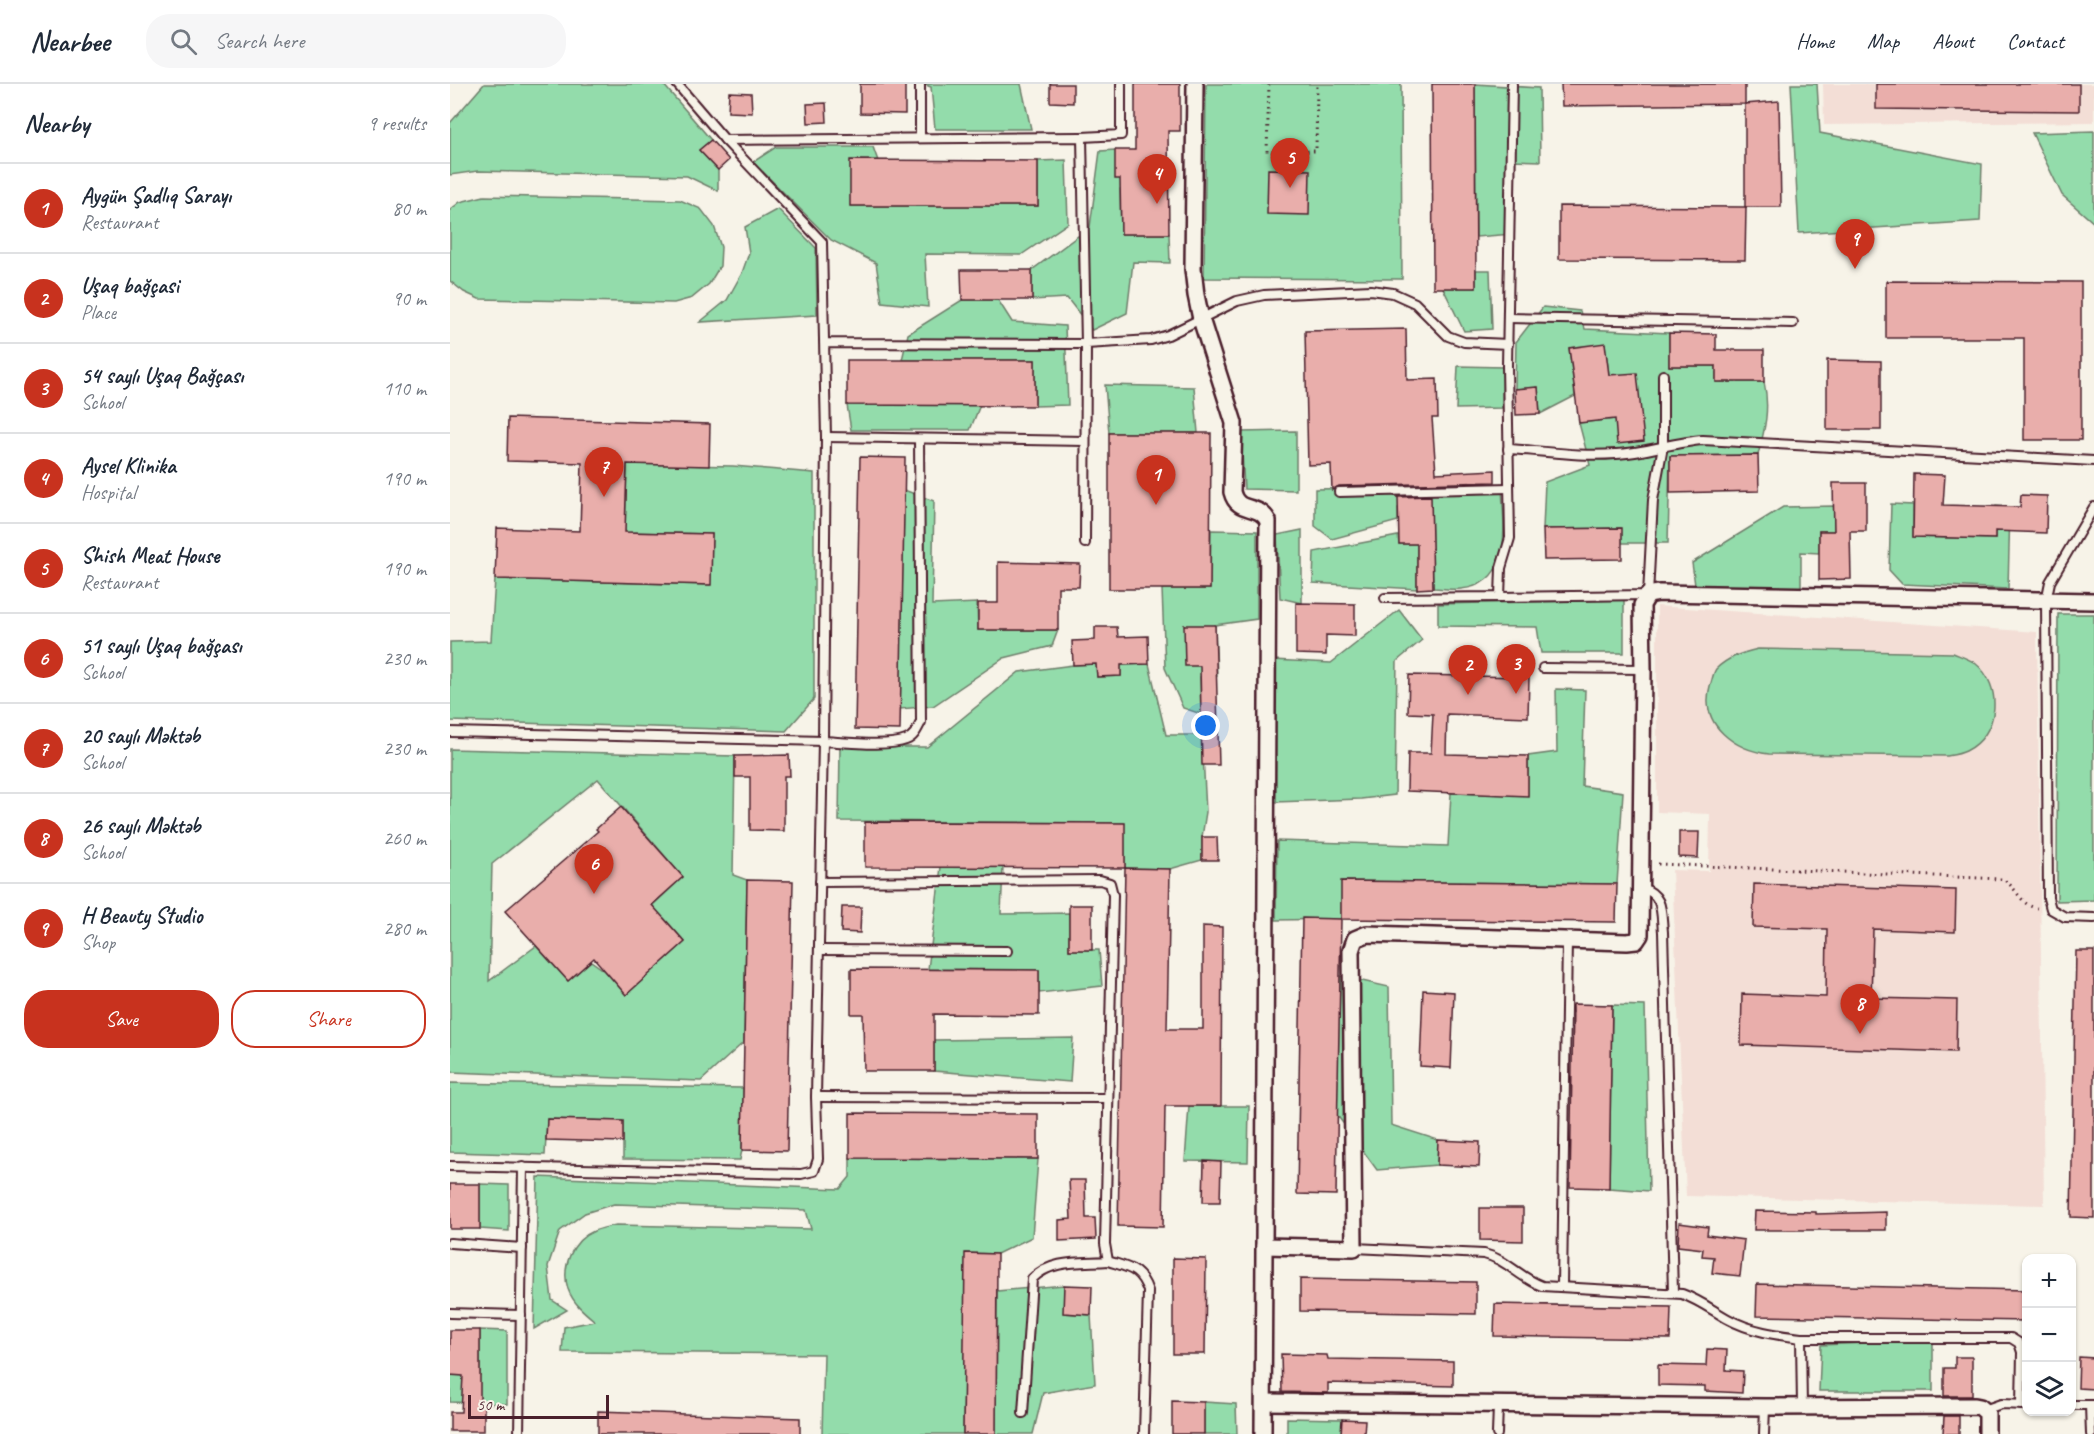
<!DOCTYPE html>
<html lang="en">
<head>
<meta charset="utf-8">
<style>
	:root { --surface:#fff; --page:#f6f6f7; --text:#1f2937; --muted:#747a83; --line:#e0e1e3; --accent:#c8321e }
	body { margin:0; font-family:Caveat,sans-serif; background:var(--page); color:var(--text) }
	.controls { position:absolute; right:18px; bottom:18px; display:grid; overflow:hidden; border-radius:12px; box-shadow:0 2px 4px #0004 }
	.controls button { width:54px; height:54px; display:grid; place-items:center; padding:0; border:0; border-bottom:2px solid var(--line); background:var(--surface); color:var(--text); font:30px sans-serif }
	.scale { position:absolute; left:18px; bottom:15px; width:141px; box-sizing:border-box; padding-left:6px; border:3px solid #4a1f2b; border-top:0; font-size:16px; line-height:21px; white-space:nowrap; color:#4a1f2b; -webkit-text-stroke:4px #f7f3e8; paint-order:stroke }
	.you { position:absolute; left:756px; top:642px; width:21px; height:21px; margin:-15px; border:4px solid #fff; border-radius:50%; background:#1a73e8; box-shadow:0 0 0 9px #1a73e833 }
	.badge { display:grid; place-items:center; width:39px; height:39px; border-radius:50%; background:var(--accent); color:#fff; font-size:20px; font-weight:700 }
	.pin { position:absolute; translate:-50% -50px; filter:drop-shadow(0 2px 3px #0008) }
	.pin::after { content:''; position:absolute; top:32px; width:21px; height:18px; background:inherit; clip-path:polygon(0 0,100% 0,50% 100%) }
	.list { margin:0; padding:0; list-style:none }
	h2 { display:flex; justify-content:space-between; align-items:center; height:78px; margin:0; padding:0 24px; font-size:26px }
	h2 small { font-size:20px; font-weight:400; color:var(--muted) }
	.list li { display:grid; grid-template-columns:39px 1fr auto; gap:18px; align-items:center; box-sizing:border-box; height:90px; padding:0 24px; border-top:2px solid var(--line) }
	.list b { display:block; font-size:22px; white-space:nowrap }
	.list p { margin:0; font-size:20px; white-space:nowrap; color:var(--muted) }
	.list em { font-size:20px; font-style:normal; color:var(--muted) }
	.actions { display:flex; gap:12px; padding:18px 24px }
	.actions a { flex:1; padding:14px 0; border:2px solid var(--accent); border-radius:24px; text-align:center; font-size:21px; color:var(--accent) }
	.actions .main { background:var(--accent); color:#fff }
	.icon { flex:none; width:33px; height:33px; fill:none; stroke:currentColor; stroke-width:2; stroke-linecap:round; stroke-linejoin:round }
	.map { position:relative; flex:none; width:1644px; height:1350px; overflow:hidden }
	header { display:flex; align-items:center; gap:36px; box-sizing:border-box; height:84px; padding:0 30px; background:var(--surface); border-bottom:2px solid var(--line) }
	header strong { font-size:28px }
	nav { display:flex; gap:33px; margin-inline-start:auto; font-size:21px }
	.search { width:420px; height:54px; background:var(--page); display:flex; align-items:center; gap:15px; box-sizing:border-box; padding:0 21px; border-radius:24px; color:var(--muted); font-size:22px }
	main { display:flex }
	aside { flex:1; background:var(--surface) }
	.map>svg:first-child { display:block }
	.built { fill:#f3ded6 }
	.green { fill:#93dcab; stroke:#6e7e6b; stroke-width:1.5; fill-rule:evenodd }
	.building { fill:#e9aeab; stroke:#4a1f2b; stroke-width:1.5 }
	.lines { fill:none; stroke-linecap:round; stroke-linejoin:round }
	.lane-casing { stroke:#4a1f2b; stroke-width:12 }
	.street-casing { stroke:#4a1f2b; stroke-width:20 }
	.path { stroke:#4a1f2b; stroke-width:3; stroke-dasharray:1.5 4.5; stroke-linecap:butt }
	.lane { stroke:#f7f3e8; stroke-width:8 }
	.street { stroke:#f7f3e8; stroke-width:15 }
</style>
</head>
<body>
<header>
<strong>Nearbee</strong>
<div class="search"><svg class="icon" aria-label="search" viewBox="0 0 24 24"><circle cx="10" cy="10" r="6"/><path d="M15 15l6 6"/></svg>Search here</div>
<nav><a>Home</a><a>Map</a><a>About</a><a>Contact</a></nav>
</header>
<main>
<aside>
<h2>Nearby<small>9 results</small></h2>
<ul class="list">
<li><span class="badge">1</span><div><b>Aygün Şadlıq Sarayı</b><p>Restaurant</p></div><em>80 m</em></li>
<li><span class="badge">2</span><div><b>Uşaq bağçasi</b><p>Place</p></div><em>90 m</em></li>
<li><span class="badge">3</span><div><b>54 saylı Uşaq Bağçası</b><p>School</p></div><em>110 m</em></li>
<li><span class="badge">4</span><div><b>Aysel Klinika</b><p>Hospital</p></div><em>190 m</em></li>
<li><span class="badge">5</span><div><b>Shish Meat House</b><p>Restaurant</p></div><em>190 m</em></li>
<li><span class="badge">6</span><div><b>51 saylı Uşaq bağçası</b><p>School</p></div><em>230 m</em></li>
<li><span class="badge">7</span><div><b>20 saylı Məktəb</b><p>School</p></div><em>230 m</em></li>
<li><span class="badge">8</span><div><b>26 saylı Məktəb</b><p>School</p></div><em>260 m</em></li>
<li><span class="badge">9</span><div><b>H Beauty Studio</b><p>Shop</p></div><em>280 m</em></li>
</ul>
<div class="actions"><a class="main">Save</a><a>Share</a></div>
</aside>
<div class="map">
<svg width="1644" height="1350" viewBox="0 0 1644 1350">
	<rect width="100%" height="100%" fill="#f7f3e8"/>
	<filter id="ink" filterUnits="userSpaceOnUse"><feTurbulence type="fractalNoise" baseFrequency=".0167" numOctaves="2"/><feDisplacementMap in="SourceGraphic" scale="12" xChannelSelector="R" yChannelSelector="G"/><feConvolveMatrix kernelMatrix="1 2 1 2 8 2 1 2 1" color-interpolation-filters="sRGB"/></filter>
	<g filter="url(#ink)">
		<!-- built -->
		<g class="built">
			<polygon points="1373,0 1644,0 1644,38 1374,41"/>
			<polygon points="1207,522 1587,548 1594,1121 1236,1112 1222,786 1259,787 1260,730 1207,728"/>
		</g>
		<!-- green -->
		<g class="green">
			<polygon points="34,0 213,0 261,56 249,66 268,86 268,107 237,92 28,87 0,91 0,39"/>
			<polygon points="473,0 571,0 581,45 485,45 481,3"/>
			<polygon points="756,0 951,0 952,195 754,194"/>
			<polygon points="1025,0 1089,4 1090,77 1063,76 1062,150 1026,153"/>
			<polygon points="1341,0 1367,0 1370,49 1532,80 1530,137 1349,149"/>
			<polygon points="1644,47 1644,139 1612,111 1582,49"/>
			<polygon points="326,63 423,63 428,77 401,122 588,122 588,77 616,76 618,139 571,171 475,170 478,223 432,218 426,179 381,156 303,78"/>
			<polygon points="665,66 691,95 670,105 671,150 719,150 720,179 683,178 677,229 642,246 617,214 582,216 582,186 640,143 650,67"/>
			<polygon points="34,112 230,116 251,125 264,142 271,163 270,182 259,200 242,214 224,219 29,215 14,208 0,197 0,126 10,118"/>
			<polygon points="328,125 366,164 367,231 250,238 277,216 292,189 299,169 295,143"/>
			<polygon points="1026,186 1040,186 1042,245 1014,247 993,204 1026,204"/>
			<polygon points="512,216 548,216 562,238 615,242 618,321 585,322 585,276 452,276 458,250"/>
			<path d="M1093,223L1130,227L1135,245L1219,249V282H1266V298H1314C1320,324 1315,345 1308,371L1220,372L1218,459H1172L1171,444L1093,445L1095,398L1140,381L1129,339L1165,335L1194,357L1159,291L1155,260L1119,264L1125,312L1090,330L1088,303L1065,305L1066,258Z"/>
			<polygon points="1008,282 1053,283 1052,324 1006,325"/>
			<polygon points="655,301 744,303 748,349 659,349"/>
			<polygon points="397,321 530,321 520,346 401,346"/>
			<polygon points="846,347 846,406 794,405 791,348"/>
			<polygon points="177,380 283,382 364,389 364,615 336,647 0,637 0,558 41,557 45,495 260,501 262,450 175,448"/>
			<path d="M1052,402C1053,439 1065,500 1011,505C1002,506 992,504 983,504L981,424H948V437L882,455L865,442V405Z"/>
			<polygon points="454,406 484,417 482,521 527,519 528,546 608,546 602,562 554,574 483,622 450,625"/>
			<polygon points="1441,420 1463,421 1463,453 1545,455 1546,422 1560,423 1558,505 1452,500 1439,486"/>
			<polygon points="1384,422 1384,447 1369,447 1369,469 1351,468 1351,504 1245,501 1242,479 1333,423"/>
			<polygon points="761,446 807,447 807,535 765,541 767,592 750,593 751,630 733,624 715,584 712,505 760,505"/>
			<polygon points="852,446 852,519 830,514 827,451"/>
			<polygon points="948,452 949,460 967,460 967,505 863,499 864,468"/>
			<polygon points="1174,516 1174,569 1091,569 1087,543 988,542 988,520"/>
			<polygon points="949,526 972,556 947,577 945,711 911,715 825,718 823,576 881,579"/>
			<polygon points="1608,530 1644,530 1644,816 1607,817"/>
			<path d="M1308,565L1503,569C1510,572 1519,575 1525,579C1554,602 1549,651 1516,667C1510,670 1503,671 1497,672L1319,670C1286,666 1249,642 1260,602C1262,597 1263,589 1266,585C1278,573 1292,569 1308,565Z"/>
			<polygon points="646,580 647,593 671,592 671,581 699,580 716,651 752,651 756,728 752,753 752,776 720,785 675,784 674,739 389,737 390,663 477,663 569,588 623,581"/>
			<polygon points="1106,605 1135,606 1132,702 1173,708 1167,800 892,797 891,835 826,836 827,757 998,762 1001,709 1078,711 1078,672 1107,668"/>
			<path d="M0,665L285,672L283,791L297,796L294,958L251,997L0,988ZM148,695L233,793L190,833L191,853L214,834L235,858L176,911L155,887L141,877L118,897L86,862L39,897L42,780Z"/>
			<polygon points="491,783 553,783 551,830 619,829 619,866 649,866 652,902 589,909 589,886 478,885"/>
			<polygon points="890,892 939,903 941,1041 988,1056 987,1081 927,1086 887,1031"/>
			<polygon points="1162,921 1195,922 1199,1107 1159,1104"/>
			<polygon points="623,954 620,998 484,987 484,956"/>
			<polygon points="0,999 293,1004 292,1066 290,1076 173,1075 173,1037 97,1035 95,1071 0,1068"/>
			<polygon points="739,1022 799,1022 798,1078 735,1077"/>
			<path d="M400,1074L588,1075L582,1153L547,1170L516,1169L513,1350H372L374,1270L112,1268L114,1243L145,1237C134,1228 123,1219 118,1205C111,1183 122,1156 144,1147C151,1144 159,1143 166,1141L361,1145L356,1126L164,1120L135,1129L110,1147L98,1182L102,1216L117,1226L84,1245L88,1093L390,1105L400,1093Z"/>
			<polygon points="30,1100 59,1101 59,1147 30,1145"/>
			<polygon points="614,1201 614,1229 641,1231 645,1300 593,1309 583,1350 546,1350 547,1207"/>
			<polygon points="30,1246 57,1247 57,1320 0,1318 0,1291 30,1291"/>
			<polygon points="1483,1256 1483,1307 1369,1307 1371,1261"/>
			<polygon points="754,1318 786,1320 787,1350 754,1350"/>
			<polygon points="837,1334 892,1335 891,1350 837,1350"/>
		</g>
		<!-- building -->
		<g class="building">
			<polygon points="410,0 455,0 455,30 410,29"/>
			<polygon points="600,0 623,0 623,19 600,18"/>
			<polygon points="685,0 730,0 730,47 718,47 719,150 671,150 670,95 665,95 665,66 685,66"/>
			<polygon points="982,0 1025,0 1026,204 983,204"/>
			<polygon points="1111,0 1295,0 1295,20 1112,22"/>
			<polygon points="1426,0 1629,0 1629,27 1426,25"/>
			<polygon points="279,8 301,9 302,29 278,28"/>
			<polygon points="1329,17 1331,123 1295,123 1295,20"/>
			<polygon points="376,19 377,38 358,39 357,20"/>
			<polygon points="261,56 279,76 268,86 249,66"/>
			<polygon points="400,76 588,77 588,122 400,122"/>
			<polygon points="818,85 860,86 859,131 817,130"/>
			<polygon points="1109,122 1296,123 1295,176 1109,175"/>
			<polygon points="511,186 582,186 582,216 512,216"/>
			<polygon points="1436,197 1631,198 1631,356 1574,356 1574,254 1436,254"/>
			<polygon points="956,245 957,296 987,295 988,334 982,334 986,389 1045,386 1045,398 889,402 882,406 881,380 858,381 855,247"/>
			<polygon points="1219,249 1266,250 1266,266 1314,266 1314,298 1266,298 1266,282 1219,282"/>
			<polygon points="1155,259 1159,291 1187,289 1194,357 1167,360 1165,335 1129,339 1119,264"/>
			<polygon points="397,276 585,276 585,322 397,321"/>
			<polygon points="1377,276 1431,277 1431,346 1377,346"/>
			<polygon points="1088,303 1090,330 1066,331 1065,305"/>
			<polygon points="58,334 260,340 259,382 177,380 175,448 262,450 261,501 45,495 47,444 130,447 132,379 57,377"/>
			<polygon points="659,349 761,349 760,505 659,505"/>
			<polygon points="1308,371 1309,407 1220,409 1220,372"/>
			<polygon points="410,373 455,374 450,646 405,645"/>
			<polygon points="1464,390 1495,391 1493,421 1570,423 1571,411 1597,412 1596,449 1545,447 1545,455 1463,453"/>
			<polygon points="1383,399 1416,399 1416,447 1400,447 1401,495 1369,496 1369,447 1384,447"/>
			<polygon points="981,412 983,504 967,505 967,460 949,460 948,413"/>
			<polygon points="1172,444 1172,475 1094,476 1093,445"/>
			<polygon points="548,478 630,480 629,503 608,503 608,546 528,546 528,519 548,519"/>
			<polygon points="846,519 905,520 905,552 876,551 876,571 846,570"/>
			<polygon points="734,541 765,541 769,681 752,681 750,582 735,582"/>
			<polygon points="645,543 667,543 668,553 698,552 699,580 671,581 671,592 647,593 646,580 623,581 622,557 645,556"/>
			<polygon points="959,591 1079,593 1078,633 997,630 996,670 1078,672 1078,712 957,707 958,669 981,669 983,630 958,629"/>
			<polygon points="339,671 340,692 334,692 334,747 300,746 300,693 285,693 285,672"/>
			<polygon points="171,723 233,793 202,821 235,858 176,911 144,874 118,897 55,827 148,747 146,745"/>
			<polygon points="415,738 675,739 675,784 415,783"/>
			<polygon points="1229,748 1249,748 1248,774 1229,773"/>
			<polygon points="752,753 767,753 768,776 752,776"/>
			<polygon points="675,784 720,785 717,945 753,945 753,842 772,843 771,1022 715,1022 713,1143 668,1142"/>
			<polygon points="297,796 343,797 337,1067 292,1066"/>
			<polygon points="891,797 1167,800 1166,838 891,835"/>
			<polygon points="1304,800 1506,806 1505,848 1423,845 1421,914 1507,916 1506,968 1291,961 1292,910 1376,913 1377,845 1303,843"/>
			<rect x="619" y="821" width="23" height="45"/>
			<polygon points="392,823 411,823 410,849 391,848"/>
			<polygon points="852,834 891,835 886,1111 847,1110"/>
			<polygon points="1626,867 1644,867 1644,1134 1621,1133"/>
			<polygon points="401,885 589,886 589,931 484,930 484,987 414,987 413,930 401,930"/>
			<polygon points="973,906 1004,908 1001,984 970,982"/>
			<polygon points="1123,920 1162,921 1159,1104 1120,1103"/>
			<polygon points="400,1029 588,1030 588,1075 400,1074"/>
			<polygon points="97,1035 173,1037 173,1058 96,1056"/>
			<polygon points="988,1056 1030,1058 1029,1083 987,1081"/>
			<polygon points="754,1077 771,1078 770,1118 753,1118"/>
			<polygon points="619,1096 635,1096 636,1134 645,1134 646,1155 609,1157 609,1136 621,1135"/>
			<rect x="0" y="1100" width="30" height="45"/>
			<polygon points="1030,1124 1073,1124 1073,1157 1030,1156"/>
			<polygon points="1305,1127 1366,1128 1366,1130 1436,1128 1436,1146 1304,1146"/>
			<polygon points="1229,1139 1258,1143 1257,1151 1294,1156 1290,1192 1262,1189 1264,1173 1252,1172 1253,1165 1228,1162"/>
			<polygon points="515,1169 547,1170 546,1350 513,1350"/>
			<polygon points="723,1174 756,1175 755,1270 723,1270"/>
			<polygon points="850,1195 1026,1198 1026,1230 850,1227"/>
			<polygon points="1307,1200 1576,1206 1576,1237 1306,1232"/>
			<polygon points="614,1201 642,1202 641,1231 613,1229"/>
			<polygon points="1045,1220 1221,1223 1220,1255 1044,1252"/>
			<polygon points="0,1246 30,1246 30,1318 34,1318 34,1347 0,1347 0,1328 11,1328 13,1292 0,1291"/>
			<polygon points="1257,1265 1277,1266 1276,1286 1293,1287 1292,1309 1255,1307 1255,1302 1208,1301 1208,1281 1256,1282"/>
			<polygon points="831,1270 877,1271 878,1275 1003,1277 1003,1302 878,1299 878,1309 832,1308"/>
			<polygon points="1505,1273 1522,1273 1522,1312 1494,1312 1494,1284 1505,1284"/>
			<polygon points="1629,1273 1644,1274 1644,1305 1628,1304"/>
			<polygon points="722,1317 754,1318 754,1350 722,1350"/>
			<polygon points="148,1327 350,1334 350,1350 148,1350"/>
			<polygon points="1494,1332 1509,1332 1509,1350 1493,1350"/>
			<polygon points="892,1335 915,1336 914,1350 891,1350"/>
		</g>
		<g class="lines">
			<!-- lane casing -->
			<g class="lane-casing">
				<g id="lane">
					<polyline points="227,0 275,56"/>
					<polyline points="470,0 470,54"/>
					<polyline points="632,53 671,51 671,0"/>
					<polyline points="1058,234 1343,239"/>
					<polyline points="376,353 635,357"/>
					<path d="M1058,365C1094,367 1130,373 1166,370C1195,369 1224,358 1253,356L1644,377"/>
					<polyline points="889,408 1059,404"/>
					<polyline points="1644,423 1600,498 1596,517 1598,814 1601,825 1615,833 1644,834"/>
					<polyline points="635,459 636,260 701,256 718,251 787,217 814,211 921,206 943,209 965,219 998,252 1014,258 1058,260"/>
					<polyline points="1050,513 1198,511 1203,416 1213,362 1213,291"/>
					<polyline points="935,514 1050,513 1051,484 1060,454 1057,282 1062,0"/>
					<polyline points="1093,584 1193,585"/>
					<polyline points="0,648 373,657 376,353 372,158 275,56 632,53 636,260 374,259"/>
					<path d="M370,798L650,796L660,799L663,811L655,1160L658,1177C679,1184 690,1184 698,1207L694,1350"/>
					<path d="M1191,804C1214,810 1211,828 1213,848L1223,1208"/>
					<polyline points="369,866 557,867"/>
					<polyline points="366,1013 657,1014"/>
					<path d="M0,1082L351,1090L364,1087L368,1075L366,1013L373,657C394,658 438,663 456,656C464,653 467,646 471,638L469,355"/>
					<polyline points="0,1159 72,1164"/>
					<path d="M904,1164L1034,1170C1056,1175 1070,1194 1092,1202L1232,1210C1249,1216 1262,1226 1278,1235C1300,1247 1326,1251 1351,1254H1561L1569,1259L1572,1268L1571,1321"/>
					<polyline points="1112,1202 1117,856"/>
					<polyline points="0,1229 71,1231"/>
					<polyline points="1351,1254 1352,1323"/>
					<polyline points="1622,1321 1644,1321"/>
					<polyline points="1640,1321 1641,1350"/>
					<polyline points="1534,1326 1551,1320 1576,1321"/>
					<path d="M573,1329L582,1195C601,1175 632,1179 658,1177"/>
					<polyline points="69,1350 73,1083"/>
					<polyline points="1047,1350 1048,1322"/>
					<polyline points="1314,1350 1315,1323"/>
				</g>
			</g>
			<!-- street casing -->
			<g class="street-casing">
				<g id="street">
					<path d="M745,0L743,185L746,211L751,235L784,339L782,408C788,431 808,418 818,437L813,1350"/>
					<polyline points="814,1162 904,1164 901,867 905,855 917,850 1177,858 1186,857 1190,851 1193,585 1192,521 1198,511 1209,509 1644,517"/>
					<polyline points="814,1318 1315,1323 1525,1322 1530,1323 1537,1329 1537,1350"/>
				</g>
			</g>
			<!-- path -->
			<g class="path">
				<polyline points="819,0 817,68 866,67 867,0"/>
				<path d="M1208,780L1552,795C1567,802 1570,822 1587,824"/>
			</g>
			<!-- lane -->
			<use href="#lane" class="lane"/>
			<!-- street -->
			<use href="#street" class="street"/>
		</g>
	</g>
</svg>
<div class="controls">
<button>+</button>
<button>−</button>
<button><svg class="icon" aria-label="layers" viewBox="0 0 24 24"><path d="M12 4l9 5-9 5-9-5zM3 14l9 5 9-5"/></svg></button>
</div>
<div class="scale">50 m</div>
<div class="you"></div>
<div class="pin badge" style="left:706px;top:421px">1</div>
<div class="pin badge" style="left:1018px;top:611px">2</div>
<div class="pin badge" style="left:1066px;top:610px">3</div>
<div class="pin badge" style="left:707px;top:120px">4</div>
<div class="pin badge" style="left:840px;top:104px">5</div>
<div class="pin badge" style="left:144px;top:810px">6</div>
<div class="pin badge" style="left:154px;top:413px">7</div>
<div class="pin badge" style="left:1410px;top:950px">8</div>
<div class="pin badge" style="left:1405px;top:185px">9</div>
</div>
</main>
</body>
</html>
